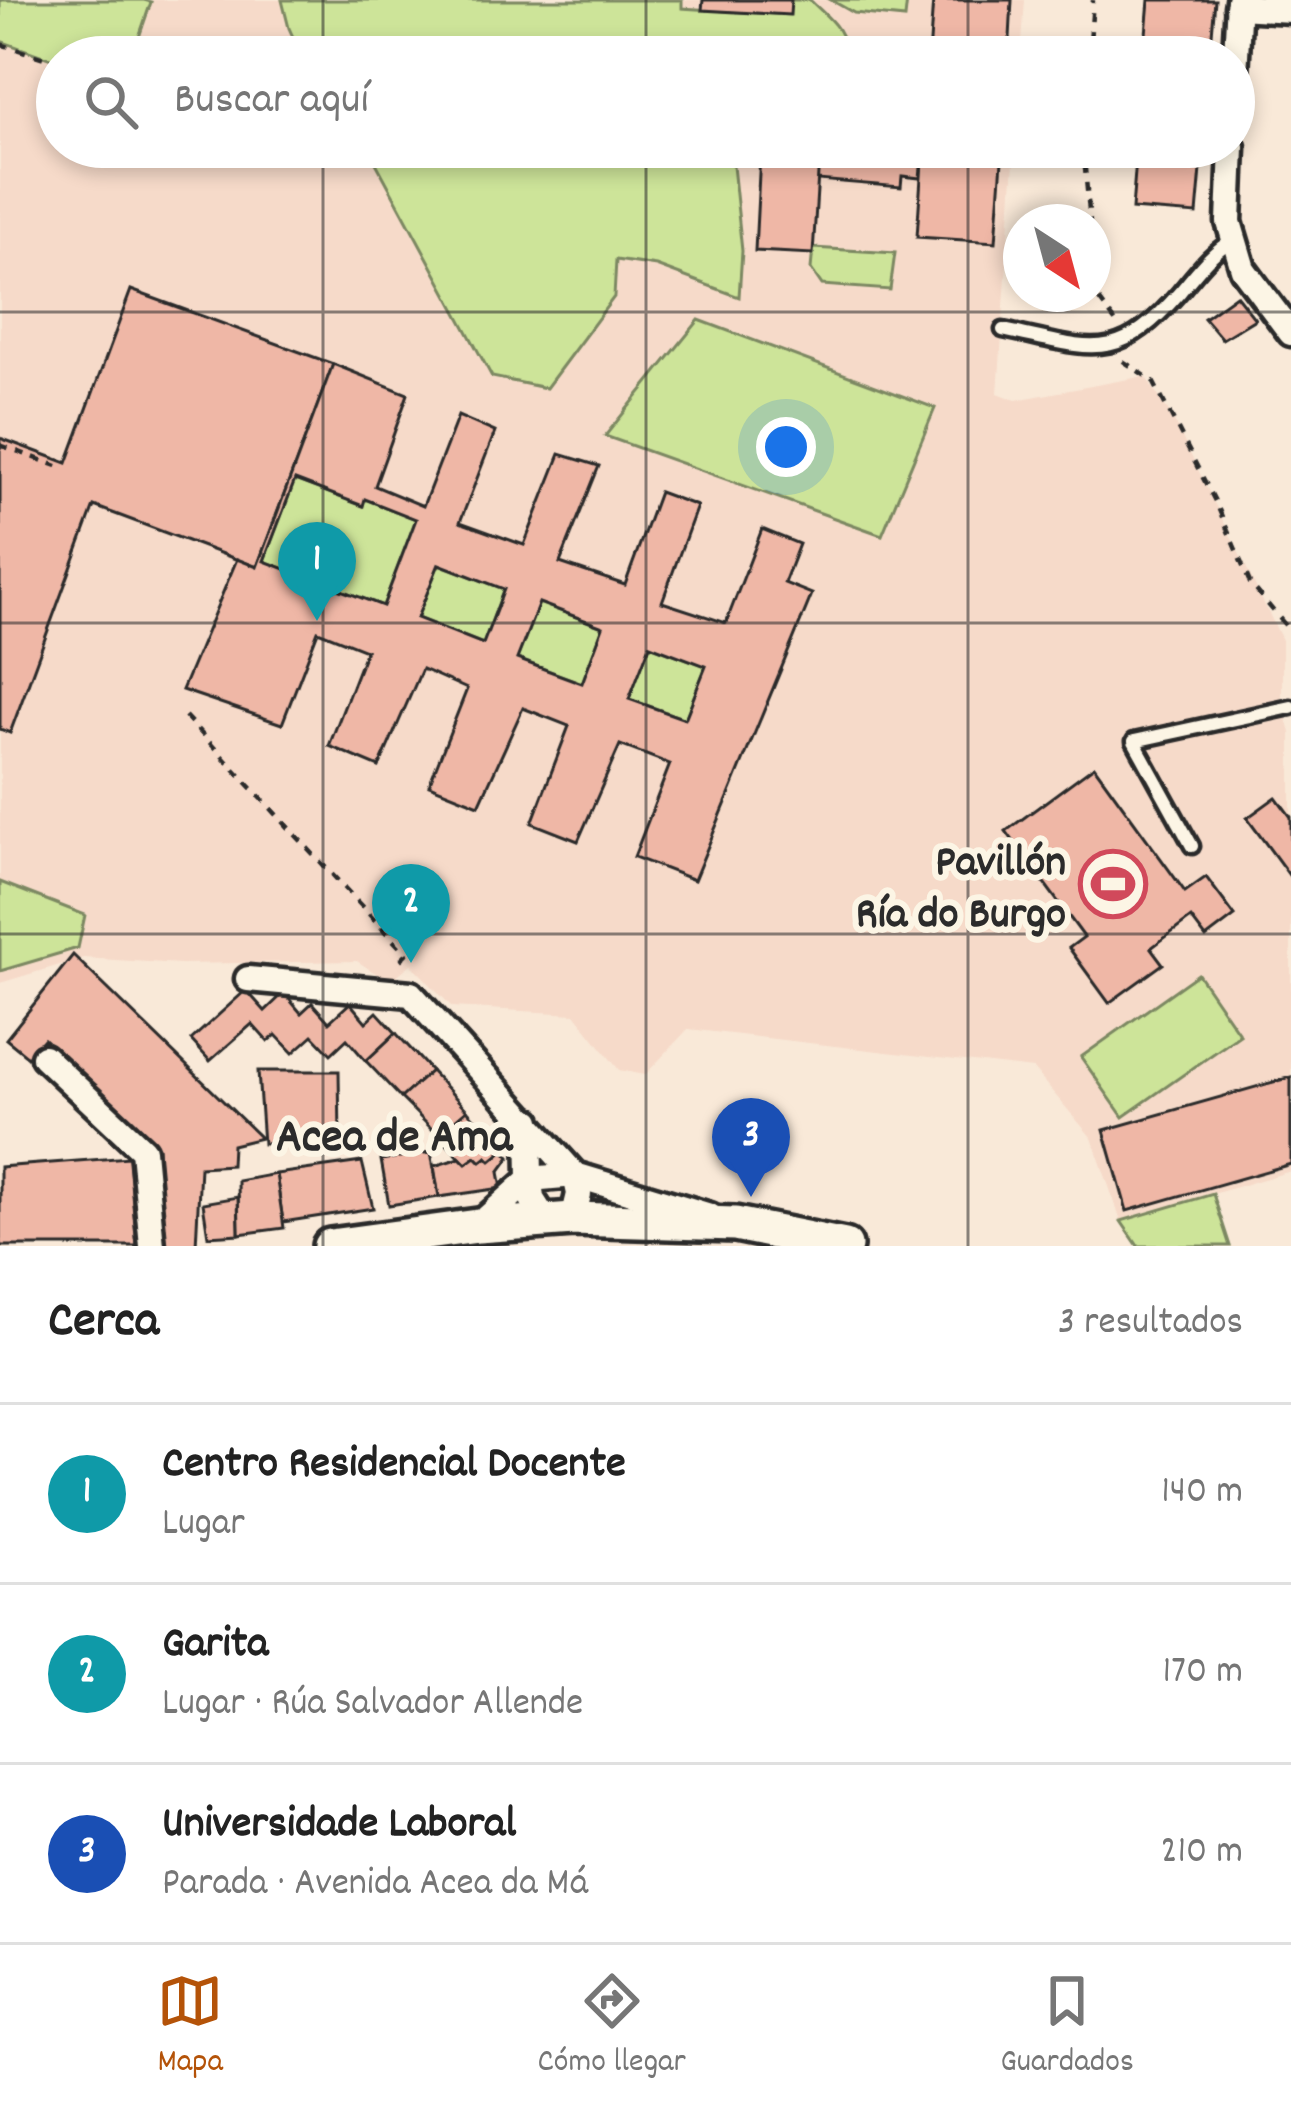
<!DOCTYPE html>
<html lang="es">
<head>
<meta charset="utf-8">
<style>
	:root { --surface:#fff; --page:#f6f6f6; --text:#222; --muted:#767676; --line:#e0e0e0; --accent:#b45309 }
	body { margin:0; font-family:Dekko,sans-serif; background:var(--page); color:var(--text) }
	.compass { position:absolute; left:1003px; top:204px; width:108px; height:108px; border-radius:50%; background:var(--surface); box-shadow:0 6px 18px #0003; rotate:144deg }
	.you { position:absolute; left:786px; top:447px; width:42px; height:42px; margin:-30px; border:9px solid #fff; border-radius:50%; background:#1a73e8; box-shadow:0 0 0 18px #1a73e833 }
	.badge { display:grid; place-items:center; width:78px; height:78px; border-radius:50%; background:var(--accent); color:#fff; font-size:39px; font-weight:700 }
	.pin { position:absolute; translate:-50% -99px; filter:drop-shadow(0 3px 6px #0008) }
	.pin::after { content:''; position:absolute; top:63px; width:42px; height:36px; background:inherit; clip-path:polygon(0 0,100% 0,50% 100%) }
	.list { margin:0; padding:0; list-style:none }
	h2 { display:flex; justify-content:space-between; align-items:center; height:156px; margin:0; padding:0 48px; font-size:51px }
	h2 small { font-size:39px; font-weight:400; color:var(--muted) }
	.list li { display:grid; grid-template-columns:78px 1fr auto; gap:36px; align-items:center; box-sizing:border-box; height:180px; padding:0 48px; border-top:3px solid var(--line) }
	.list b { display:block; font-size:45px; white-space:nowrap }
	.list p { margin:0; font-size:39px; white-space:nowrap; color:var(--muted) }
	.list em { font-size:39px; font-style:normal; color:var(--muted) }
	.icon { flex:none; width:66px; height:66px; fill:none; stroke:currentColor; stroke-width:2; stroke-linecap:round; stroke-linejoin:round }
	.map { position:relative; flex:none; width:1291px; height:1246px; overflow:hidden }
	.search { position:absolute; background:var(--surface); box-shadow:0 6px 18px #0003; left:36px; right:36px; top:36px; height:132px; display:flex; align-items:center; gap:30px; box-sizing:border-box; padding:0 42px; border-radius:66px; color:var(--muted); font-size:45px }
	.sheet { height:696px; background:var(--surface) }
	nav { display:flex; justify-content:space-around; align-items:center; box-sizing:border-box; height:168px; border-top:3px solid var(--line); background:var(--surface); font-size:33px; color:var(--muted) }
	nav a { display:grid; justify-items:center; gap:6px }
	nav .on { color:var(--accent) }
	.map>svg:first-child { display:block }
	.built { fill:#f6dac9 }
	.green { fill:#cde499; stroke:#7c8862; stroke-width:3 }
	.building { fill:#efb7a6; stroke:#2b2b2b; stroke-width:3; fill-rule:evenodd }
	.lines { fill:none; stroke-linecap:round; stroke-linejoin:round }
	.lane-casing { stroke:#2b2b2b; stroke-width:21 }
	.street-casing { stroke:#2b2b2b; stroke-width:33 }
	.secondary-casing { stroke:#2b2b2b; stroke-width:42 }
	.path { stroke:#2b2b2b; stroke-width:4.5; stroke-dasharray:9 9; stroke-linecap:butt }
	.lane { stroke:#fcf5e5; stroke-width:12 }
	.street { stroke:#fcf5e5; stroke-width:24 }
	.secondary { stroke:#fcf5e5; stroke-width:33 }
	.grid { fill:none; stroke:#2b2b2b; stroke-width:3; stroke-opacity:0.55 }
	.labels { text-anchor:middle; stroke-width:12; stroke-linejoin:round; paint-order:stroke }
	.poi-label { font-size:45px; font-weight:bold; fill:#2b2b2b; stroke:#fcf5e5; text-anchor:end }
	.neighbourhood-label { font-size:48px; font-weight:bold; fill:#2b2b2b; stroke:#fcf5e5 }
</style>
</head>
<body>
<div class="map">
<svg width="1291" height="1246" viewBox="0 0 1291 1246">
	<rect width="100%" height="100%" fill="#f9e9d8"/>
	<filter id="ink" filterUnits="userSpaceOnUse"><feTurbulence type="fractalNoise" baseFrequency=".00833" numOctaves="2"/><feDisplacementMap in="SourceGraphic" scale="24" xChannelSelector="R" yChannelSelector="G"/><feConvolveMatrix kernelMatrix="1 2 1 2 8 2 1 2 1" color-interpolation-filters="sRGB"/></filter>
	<g filter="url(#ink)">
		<!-- built -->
		<g class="built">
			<polygon points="0,0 282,0 289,28 302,57 57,57 57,147 359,147 450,220 656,266 738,296 742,251 731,147 1015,147 998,393 1016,400 1145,376 1171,415 1282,640 1282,700 1291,733 1291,1171 1121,1221 1092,1138 1033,1069 688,1029 645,1075 619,1070 575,1014 452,1007 411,964 389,982 357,961 181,964 83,958 0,983"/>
			<polygon points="682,0 1025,0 1021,57 698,57 681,8"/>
		</g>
		<!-- green -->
		<g class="green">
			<polygon points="0,0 144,0 151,2 138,40 187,57 57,57 57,61 0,41"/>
			<path d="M282,0H682V8L789,15L791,0H810C829,19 845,28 846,57H302L289,28Z"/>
			<polygon points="831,0 907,0 905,18 854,13"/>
			<polygon points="359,147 731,147 742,251 739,297 656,266 616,260 614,297 546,388 492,377 374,159"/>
			<polygon points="813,248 895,253 890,290 822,285 811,269"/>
			<polygon points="699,320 935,408 882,535 605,436"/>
			<polygon points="295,480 362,505 365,499 416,519 383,606 264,561"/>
			<polygon points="439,564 504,589 483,644 417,618"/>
			<polygon points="539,603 603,627 582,683 517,659"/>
			<polygon points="650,645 706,666 685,719 629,699"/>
			<polygon points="0,882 85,915 78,948 0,971"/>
			<polygon points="1198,974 1240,1035 1123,1117 1081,1057"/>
			<polygon points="1213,1194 1230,1246 1138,1246 1121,1221"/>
		</g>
		<!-- building -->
		<g class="building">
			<polygon points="703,0 791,0 790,15 702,10"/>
			<polygon points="933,0 1012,0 1009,57 929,57"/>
			<polygon points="1149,0 1215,0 1210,57 1144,57"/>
			<polygon points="771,147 923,147 920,178 902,176 901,187 817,180 819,157 771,153"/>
			<polygon points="923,147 1003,147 996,242 917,237"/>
			<polygon points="1137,147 1203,147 1197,214 1132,209"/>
			<polygon points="771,153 819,157 813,254 755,251 760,154"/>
			<polygon points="131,290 333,364 257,567 94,506 10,733 0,729 0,438 67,463"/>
			<polygon points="1236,295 1255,319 1222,339 1204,318"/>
			<path d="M333,364L408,394L375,486L423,506L458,416L495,432L460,522L524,545L560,454L599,466L560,563L625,585L659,492L697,506L662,602L726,623L762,529L799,544L784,583L812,594L694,880L634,857L670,764L620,745L578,841L532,823L569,726L523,708L479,805L429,785L467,689L422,669L379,767L329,746L366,650L318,631L282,724L182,690L237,559L257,567ZM295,480L363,506L365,499L416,519L383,606L264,561ZM439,564L504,589L483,644L417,618ZM539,603L603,627L582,683L517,659ZM650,645L706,666L685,719L629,699Z"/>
			<polygon points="1094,766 1185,892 1206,877 1235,916 1206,938 1191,918 1151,948 1163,964 1109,1003 1069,948 1084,937 1006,831"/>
			<polygon points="1276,797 1291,817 1291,878 1247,818"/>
			<polygon points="73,955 261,1138 232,1145 231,1165 200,1167 196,1246 162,1246 158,1147 44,1039 28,1057 6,1039"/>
			<polygon points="246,990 265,1011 284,993 301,1013 312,1003 329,1022 350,1003 366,1022 377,1012 396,1033 366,1061 347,1039 331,1054 313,1035 293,1053 276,1035 268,1042 252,1024 210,1061 191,1040"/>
			<polygon points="396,1033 431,1071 401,1098 366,1061"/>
			<polygon points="258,1071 339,1071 340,1141 263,1144"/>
			<polygon points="431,1071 467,1110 438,1135 401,1098"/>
			<polygon points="1291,1077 1291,1164 1127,1211 1104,1130"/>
			<polygon points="467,1110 504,1150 491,1161 487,1157 481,1162 476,1157 466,1164 438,1135"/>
			<polygon points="504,1150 510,1157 499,1172 502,1188 439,1197 434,1166 460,1158 466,1164 476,1157 481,1162 487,1157 491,1161"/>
			<polygon points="431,1152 439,1197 389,1205 381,1160"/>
			<polygon points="129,1157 137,1246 0,1246 0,1167"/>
			<polygon points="362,1162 373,1208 283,1222 276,1174"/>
			<polygon points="276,1174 284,1228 239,1234 238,1181"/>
			<polygon points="238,1197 239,1234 208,1236 203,1203"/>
		</g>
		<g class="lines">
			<!-- lane casing -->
			<g class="lane-casing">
				<g id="lane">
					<path d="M1003,330C1090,348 1116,367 1180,292C1198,271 1210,253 1234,239"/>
					<polyline points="1192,846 1134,741 1291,707"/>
				</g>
			</g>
			<!-- street casing -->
			<g class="street-casing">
				<g id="street">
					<polyline points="1238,7 1291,10"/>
					<polyline points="1234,92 1239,0"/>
					<polyline points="1232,147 1229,222 1243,269 1291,333"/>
					<polyline points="248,979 411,994 575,1175 710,1216"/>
					<polyline points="44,1057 143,1150 152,1246"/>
					<polyline points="546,1221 532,1199 530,1179 575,1175 579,1194 573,1219"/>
					<polyline points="478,1226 530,1179 529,1121"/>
				</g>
			</g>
			<!-- secondary casing -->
			<g class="secondary-casing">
				<polyline id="secondary" points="330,1246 478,1226 573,1219 735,1224 845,1246"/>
			</g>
			<!-- path -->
			<g class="path">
				<polyline points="0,44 57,62"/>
				<polyline points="1089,57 1093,0"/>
				<polyline points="1083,147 1090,222"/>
				<polyline points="1093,248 1093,292 1118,325"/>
				<polyline points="1123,361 1153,381 1217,505 1250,583 1291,632"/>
				<polyline points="0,445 57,466"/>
				<polyline points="185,716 406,954 402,958 409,966"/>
			</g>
			<!-- lane -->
			<use href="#lane" class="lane"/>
			<!-- street -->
			<use href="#street" class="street"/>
			<!-- secondary -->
			<use href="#secondary" class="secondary"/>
		</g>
	</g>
	<!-- grid -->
	<path class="grid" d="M323,0V57M646,0V57M968,0V57M323,147V1246M646,147V1246M968,147V1246M0,312H1291M0,623H1291M0,934H1291"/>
	<!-- icons -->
	<defs>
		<g id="stadium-ring" transform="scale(3.45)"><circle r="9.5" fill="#fcf5e5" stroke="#d1495b" stroke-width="1.5"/><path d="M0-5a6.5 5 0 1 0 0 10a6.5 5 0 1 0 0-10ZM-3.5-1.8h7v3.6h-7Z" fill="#d1495b"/></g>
	</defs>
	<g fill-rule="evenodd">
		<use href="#stadium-ring" x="1113" y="884"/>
	</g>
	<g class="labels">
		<!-- poi labels -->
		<g class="poi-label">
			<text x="1066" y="874">Pavillón<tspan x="1066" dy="52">Ría do Burgo</tspan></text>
		</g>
		<!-- neighbourhood labels -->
		<g class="neighbourhood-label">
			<text x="394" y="1150">Acea de Ama</text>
		</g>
	</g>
</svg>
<svg class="compass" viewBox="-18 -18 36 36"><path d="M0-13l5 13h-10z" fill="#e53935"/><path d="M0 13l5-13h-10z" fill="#767676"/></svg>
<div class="you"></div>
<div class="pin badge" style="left:317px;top:621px;background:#0f9aa8">1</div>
<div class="pin badge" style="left:411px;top:963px;background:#0f9aa8">2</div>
<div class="pin badge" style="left:751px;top:1197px;background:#1a4fb4">3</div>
<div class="search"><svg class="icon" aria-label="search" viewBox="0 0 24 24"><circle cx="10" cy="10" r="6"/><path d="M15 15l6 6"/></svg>Buscar aquí</div>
</div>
<section class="sheet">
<h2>Cerca<small>3 resultados</small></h2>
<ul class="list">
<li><span class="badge" style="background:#0f9aa8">1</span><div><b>Centro Residencial Docente</b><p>Lugar</p></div><em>140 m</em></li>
<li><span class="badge" style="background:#0f9aa8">2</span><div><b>Garita</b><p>Lugar · Rúa Salvador Allende</p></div><em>170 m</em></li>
<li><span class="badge" style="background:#1a4fb4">3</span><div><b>Universidade Laboral</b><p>Parada · Avenida Acea da Má</p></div><em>210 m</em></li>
</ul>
</section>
<nav>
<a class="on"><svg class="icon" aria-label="map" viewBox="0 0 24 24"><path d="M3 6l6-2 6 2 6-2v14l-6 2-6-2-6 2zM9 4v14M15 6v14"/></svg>Mapa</a>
<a><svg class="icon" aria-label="directions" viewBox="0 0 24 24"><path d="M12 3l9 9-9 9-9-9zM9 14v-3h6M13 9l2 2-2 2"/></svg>Cómo llegar</a>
<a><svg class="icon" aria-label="saved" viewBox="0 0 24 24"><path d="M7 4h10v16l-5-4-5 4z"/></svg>Guardados</a>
</nav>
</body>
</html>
